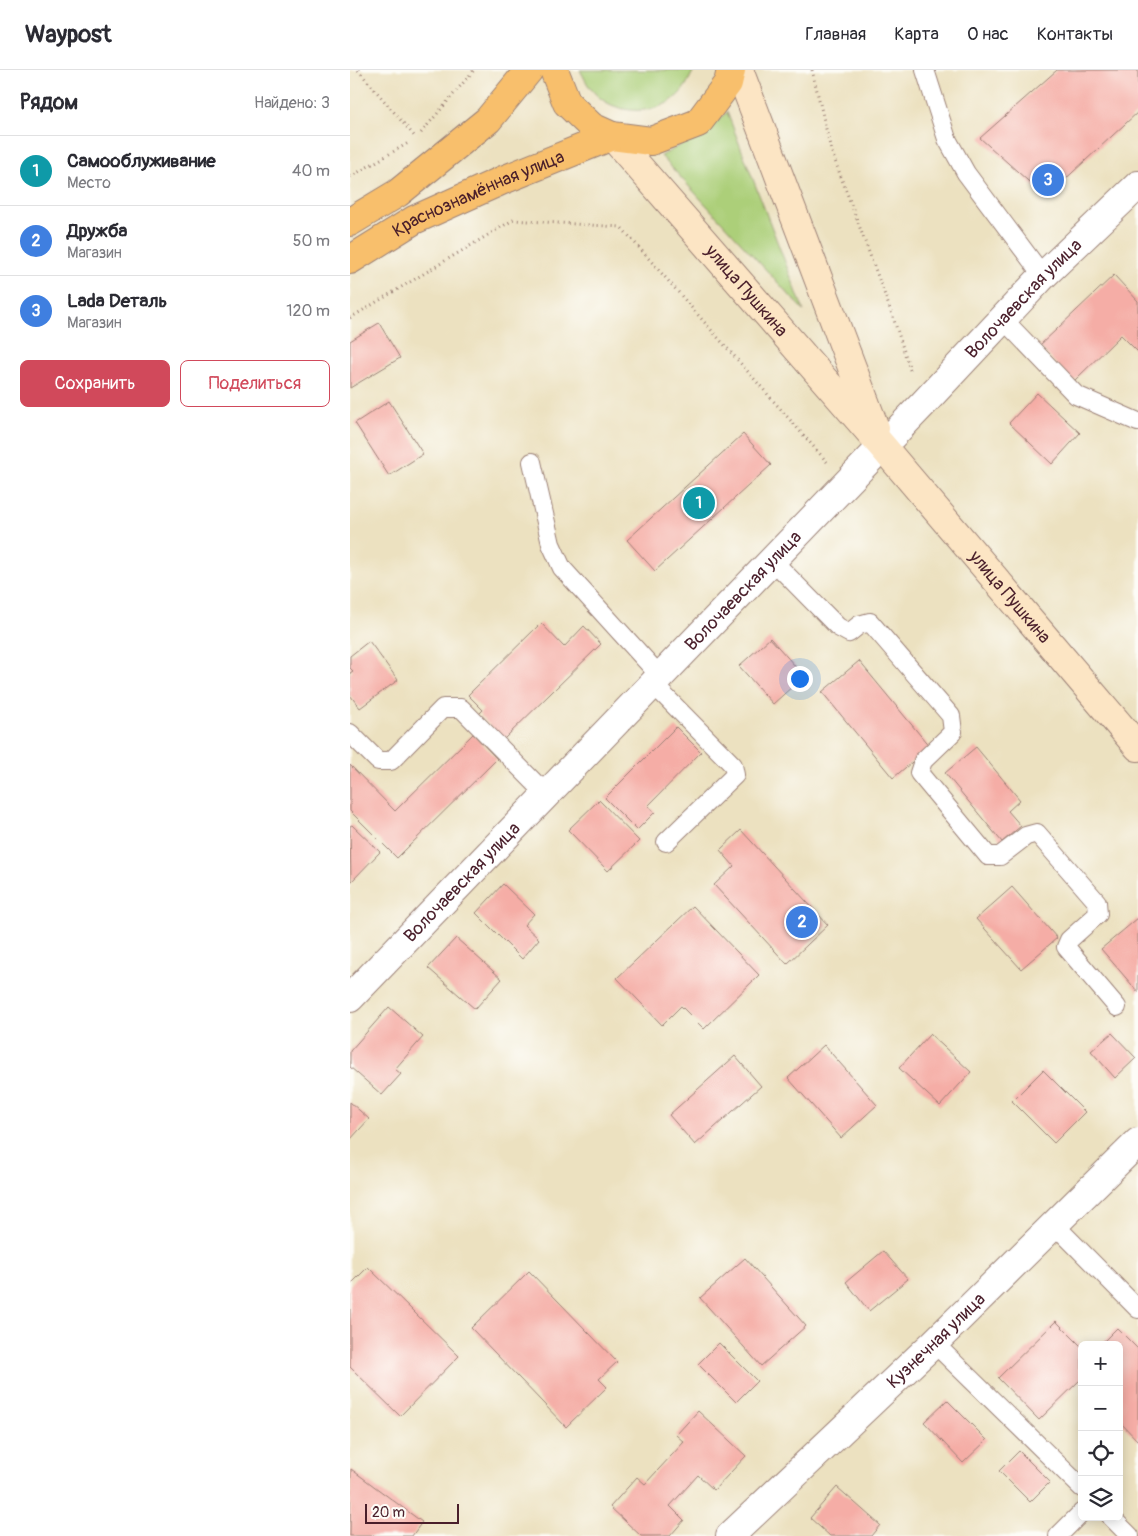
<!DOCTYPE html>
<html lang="ru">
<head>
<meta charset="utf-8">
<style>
	:root { --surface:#fff; --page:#f7f7f7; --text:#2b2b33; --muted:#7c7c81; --line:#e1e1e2; --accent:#d1495b }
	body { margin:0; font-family:Pangolin,sans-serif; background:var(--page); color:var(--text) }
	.controls { position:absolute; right:15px; bottom:15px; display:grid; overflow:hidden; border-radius:8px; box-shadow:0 2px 12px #0003 }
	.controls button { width:45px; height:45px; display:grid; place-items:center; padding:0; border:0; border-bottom:1px solid var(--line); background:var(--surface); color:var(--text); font:25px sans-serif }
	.scale { position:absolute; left:15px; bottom:12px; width:94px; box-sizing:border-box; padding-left:5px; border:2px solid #4a1f2b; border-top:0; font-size:14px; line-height:18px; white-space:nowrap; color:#4a1f2b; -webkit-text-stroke:4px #fdfcf7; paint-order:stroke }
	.you { position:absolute; left:449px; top:608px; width:18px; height:18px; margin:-12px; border:4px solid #fff; border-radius:50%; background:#1a73e8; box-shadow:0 0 0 8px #1a73e833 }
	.badge { display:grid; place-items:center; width:32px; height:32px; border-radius:50%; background:var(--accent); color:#fff; font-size:16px; font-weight:700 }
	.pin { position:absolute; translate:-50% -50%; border:2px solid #fff; box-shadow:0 1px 5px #0006 }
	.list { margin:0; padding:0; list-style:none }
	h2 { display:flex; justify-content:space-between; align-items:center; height:65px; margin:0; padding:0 20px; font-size:21px }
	h2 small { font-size:16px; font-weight:400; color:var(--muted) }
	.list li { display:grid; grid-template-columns:32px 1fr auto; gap:15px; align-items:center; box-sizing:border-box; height:70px; padding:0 20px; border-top:1px solid var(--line) }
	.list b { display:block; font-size:19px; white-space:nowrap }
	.list p { margin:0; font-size:16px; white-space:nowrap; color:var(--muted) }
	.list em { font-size:16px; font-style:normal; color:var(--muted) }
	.actions { display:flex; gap:10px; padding:15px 20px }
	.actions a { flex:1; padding:11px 0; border:1px solid var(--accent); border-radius:8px; text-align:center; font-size:18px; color:var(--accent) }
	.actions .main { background:var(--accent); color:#fff }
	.icon { flex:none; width:28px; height:28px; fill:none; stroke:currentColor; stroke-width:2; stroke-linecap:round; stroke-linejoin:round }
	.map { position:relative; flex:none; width:788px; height:1466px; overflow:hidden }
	header { display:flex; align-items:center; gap:30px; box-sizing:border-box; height:70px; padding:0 25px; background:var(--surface); border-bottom:1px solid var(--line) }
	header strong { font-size:24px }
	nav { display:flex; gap:28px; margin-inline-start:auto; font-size:18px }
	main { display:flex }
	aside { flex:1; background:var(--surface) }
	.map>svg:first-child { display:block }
	.green { fill:#accf79; stroke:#7b7752 }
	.building { fill:#f5ada6 }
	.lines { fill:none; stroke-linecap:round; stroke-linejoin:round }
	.service-casing { stroke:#9b8076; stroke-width:20 }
	.minor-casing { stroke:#9b8076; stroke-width:30 }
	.secondary-casing { stroke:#9b8076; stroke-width:30 }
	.trunk-casing { stroke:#9b8076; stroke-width:30 }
	.path { stroke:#9b8076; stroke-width:3; stroke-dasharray:1 4; stroke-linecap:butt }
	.service { stroke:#fff; stroke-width:18 }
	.minor { stroke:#fff; stroke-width:28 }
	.secondary { stroke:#fce5c4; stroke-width:28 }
	.trunk { stroke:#f8bf6c; stroke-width:28 }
	.labels { text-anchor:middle; stroke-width:4.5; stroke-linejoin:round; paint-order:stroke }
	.street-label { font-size:18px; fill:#4a1f2b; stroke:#fdfcf7 }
</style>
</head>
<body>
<header>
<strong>Waypost</strong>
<nav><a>Главная</a><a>Карта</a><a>О нас</a><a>Контакты</a></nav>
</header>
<main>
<aside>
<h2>Рядом<small>Найдено: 3</small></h2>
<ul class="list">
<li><span class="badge" style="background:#0f9aa8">1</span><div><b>Самооблуживание</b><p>Место</p></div><em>40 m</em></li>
<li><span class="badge" style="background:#3f7fe0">2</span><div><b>Дружба</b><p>Магазин</p></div><em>50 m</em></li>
<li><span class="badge" style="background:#3f7fe0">3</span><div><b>Lada Dеталь</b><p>Магазин</p></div><em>120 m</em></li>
</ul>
<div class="actions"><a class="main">Сохранить</a><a>Поделиться</a></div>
</aside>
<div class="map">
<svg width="788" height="1466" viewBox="0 0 788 1466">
	<rect width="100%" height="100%" fill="#fdfcf7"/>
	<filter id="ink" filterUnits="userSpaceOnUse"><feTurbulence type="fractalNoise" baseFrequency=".02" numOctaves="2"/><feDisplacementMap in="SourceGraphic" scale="10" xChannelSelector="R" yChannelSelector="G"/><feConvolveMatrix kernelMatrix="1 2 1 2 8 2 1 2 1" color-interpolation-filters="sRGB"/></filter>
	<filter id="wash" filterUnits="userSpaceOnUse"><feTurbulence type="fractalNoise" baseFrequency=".0096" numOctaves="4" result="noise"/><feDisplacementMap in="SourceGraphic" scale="20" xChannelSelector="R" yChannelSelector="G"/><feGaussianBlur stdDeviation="1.12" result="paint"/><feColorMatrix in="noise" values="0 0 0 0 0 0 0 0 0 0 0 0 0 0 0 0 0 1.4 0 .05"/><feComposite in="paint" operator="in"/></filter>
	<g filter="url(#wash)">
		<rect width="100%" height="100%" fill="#ece1c0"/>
		<!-- green -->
		<g class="green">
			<path d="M230,0H344C340,7 337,15 332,21C311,47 263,47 242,20C237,15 234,7 230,0Z"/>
			<polygon points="377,42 454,241 311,86 359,59"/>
		</g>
		<g id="blocks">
			<!-- building -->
			<g class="building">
				<polygon points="707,0 788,0 788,42 696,127 630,68"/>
				<polygon points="764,205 788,231 788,282 771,265 723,312 689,276"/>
				<polygon points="29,253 50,288 0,318 0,271"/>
				<polygon points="687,323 730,363 702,394 659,353"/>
				<polygon points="39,331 73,384 39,406 5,353"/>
				<polygon points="393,364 421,395 305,501 277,470"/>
				<polygon points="191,553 214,577 234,556 251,574 153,670 129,644 133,640 118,625"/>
				<polygon points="420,568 454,606 423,634 389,596"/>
				<polygon points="19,571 48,610 10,638 0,625 0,603 3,601 0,598 0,586"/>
				<polygon points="509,591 580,677 543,708 472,622"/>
				<polygon points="326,657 351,682 298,736 305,742 287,760 255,728"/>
				<polygon points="123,664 147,689 47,788 0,741 0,695 45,741"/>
				<polygon points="626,677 670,730 658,741 671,756 652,772 595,703"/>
				<polygon points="249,730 289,771 258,801 218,760"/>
				<polygon points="2,755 30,782 1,812 0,756"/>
				<polygon points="391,760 478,855 437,894 364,815 384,796 370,780"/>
				<polygon points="153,814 184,844 174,855 189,869 172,889 126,843"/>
				<polygon points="662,817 707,868 671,899 626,849"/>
				<polygon points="343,836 409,905 354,959 331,936 312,955 267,908"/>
				<polygon points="788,848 788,922 751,879"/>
				<polygon points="106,868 152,909 125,939 78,898"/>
				<polygon points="39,937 73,967 45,999 51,1004 32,1025 0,997 0,981"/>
				<polygon points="762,963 786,988 765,1008 741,981"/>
				<polygon points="580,964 621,1002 590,1036 549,998"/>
				<polygon points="474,975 527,1035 491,1068 438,1008"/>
				<polygon points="385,986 411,1016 345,1075 319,1045"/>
				<polygon points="693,1000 735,1042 704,1073 662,1031"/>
				<polygon points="0,1032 19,1049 0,1070"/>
				<polygon points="533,1181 558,1209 519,1241 496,1212"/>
				<polygon points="395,1188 456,1256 411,1296 350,1228"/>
				<polygon points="18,1197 109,1286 50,1346 0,1297 0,1215"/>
				<polygon points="179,1201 267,1292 249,1309 257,1317 216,1357 121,1258"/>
				<polygon points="706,1251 732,1277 732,1308 689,1350 648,1308"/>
				<polygon points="767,1258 788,1279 788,1371 769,1351 769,1275 750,1275"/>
				<polygon points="369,1273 407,1311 386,1332 348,1294"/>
				<polygon points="597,1330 637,1370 613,1393 574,1352"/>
				<polygon points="348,1341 396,1386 364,1420 348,1405 320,1436 334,1450 320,1466 291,1466 260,1437 287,1407 295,1414 334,1372 326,1365"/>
				<polygon points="669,1381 700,1412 680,1432 649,1401"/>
				<polygon points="1,1399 72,1452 62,1466 0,1466"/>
				<polygon points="487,1417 530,1455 521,1466 480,1466 460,1448"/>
			</g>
		</g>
	</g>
	<g filter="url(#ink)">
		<use href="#blocks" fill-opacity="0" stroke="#9b8076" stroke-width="1"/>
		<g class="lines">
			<!-- service casing -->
			<g class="service-casing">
				<g id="service">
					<polyline points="575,0 597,69 616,103 693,206"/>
					<polyline points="652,248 726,325 788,352"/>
					<polyline points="182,392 201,474 212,498 310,606"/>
					<polyline points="422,490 488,557 499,563 509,555 520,552 601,646 603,662 573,691 569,703 638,786 650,786 676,766 687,763 747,832 748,844 719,870 716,877 767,937"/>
					<polyline points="303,614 383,695 385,705 316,772"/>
					<polyline points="0,663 28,691 41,691 93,638 111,638 196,724"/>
					<polyline points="704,1154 788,1239"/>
					<polyline points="584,1273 732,1418"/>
					<polyline points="761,1447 780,1466"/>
					<polyline points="708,1466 732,1442"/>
				</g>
			</g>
			<!-- minor casing -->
			<g class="minor-casing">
				<g id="minor">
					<path id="s1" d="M0,928L572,335L693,206L788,115"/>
					<path id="s2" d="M380,1466L584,1273L788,1072"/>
				</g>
			</g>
			<!-- secondary casing -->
			<g class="secondary-casing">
				<g id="secondary">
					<polyline points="389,0 525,358"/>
					<path id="s3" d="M262,66L532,376L788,677"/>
				</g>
			</g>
			<!-- trunk casing -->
			<g class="trunk-casing">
				<g id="trunk">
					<polyline points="204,0 217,33 242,57 262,66 301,71 348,53 378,13 381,0"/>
					<polyline points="0,152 48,123 138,50 179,0"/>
					<path id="s4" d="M0,190L64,150L153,110L262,66"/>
				</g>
			</g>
			<!-- path -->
			<g class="path">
				<polyline points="8,0 66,68"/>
				<polyline points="462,0 481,80 543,247 561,303"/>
				<polyline points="71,63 124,0"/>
				<polyline points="0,107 60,72"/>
				<polyline points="0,248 163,150 271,157 477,392"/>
			</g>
			<!-- service -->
			<use href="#service" class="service"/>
			<!-- minor -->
			<use href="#minor" class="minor"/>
			<!-- secondary -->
			<use href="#secondary" class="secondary"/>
			<!-- trunk -->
			<use href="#trunk" class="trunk"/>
		</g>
	</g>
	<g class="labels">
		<!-- street labels -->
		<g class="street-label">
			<text dy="6" stroke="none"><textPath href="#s4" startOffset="145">Краснознамённая улица</textPath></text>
			<text dy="6" stroke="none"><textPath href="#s3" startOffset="205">улица Пушкина</textPath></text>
			<text dy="6" stroke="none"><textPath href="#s1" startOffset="971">Волочаевская улица</textPath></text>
			<text dy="6" stroke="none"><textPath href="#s1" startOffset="566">Волочаевская улица</textPath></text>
			<text dy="6" stroke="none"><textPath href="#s3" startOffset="609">улица Пушкина</textPath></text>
			<text dy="6" stroke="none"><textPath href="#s1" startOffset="161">Волочаевская улица</textPath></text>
			<text dy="6" stroke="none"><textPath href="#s2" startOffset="284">Кузнечная улица</textPath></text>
		</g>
	</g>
</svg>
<div class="controls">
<button>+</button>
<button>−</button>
<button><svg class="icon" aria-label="locate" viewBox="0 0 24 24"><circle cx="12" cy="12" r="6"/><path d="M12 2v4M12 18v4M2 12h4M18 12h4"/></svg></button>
<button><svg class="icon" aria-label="layers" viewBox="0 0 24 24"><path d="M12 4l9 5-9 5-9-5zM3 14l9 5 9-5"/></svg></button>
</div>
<div class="scale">20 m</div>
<div class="you"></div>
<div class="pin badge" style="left:349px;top:433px;background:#0f9aa8">1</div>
<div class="pin badge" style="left:452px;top:852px;background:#3f7fe0">2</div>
<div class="pin badge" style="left:698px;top:110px;background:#3f7fe0">3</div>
</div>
</main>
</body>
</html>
